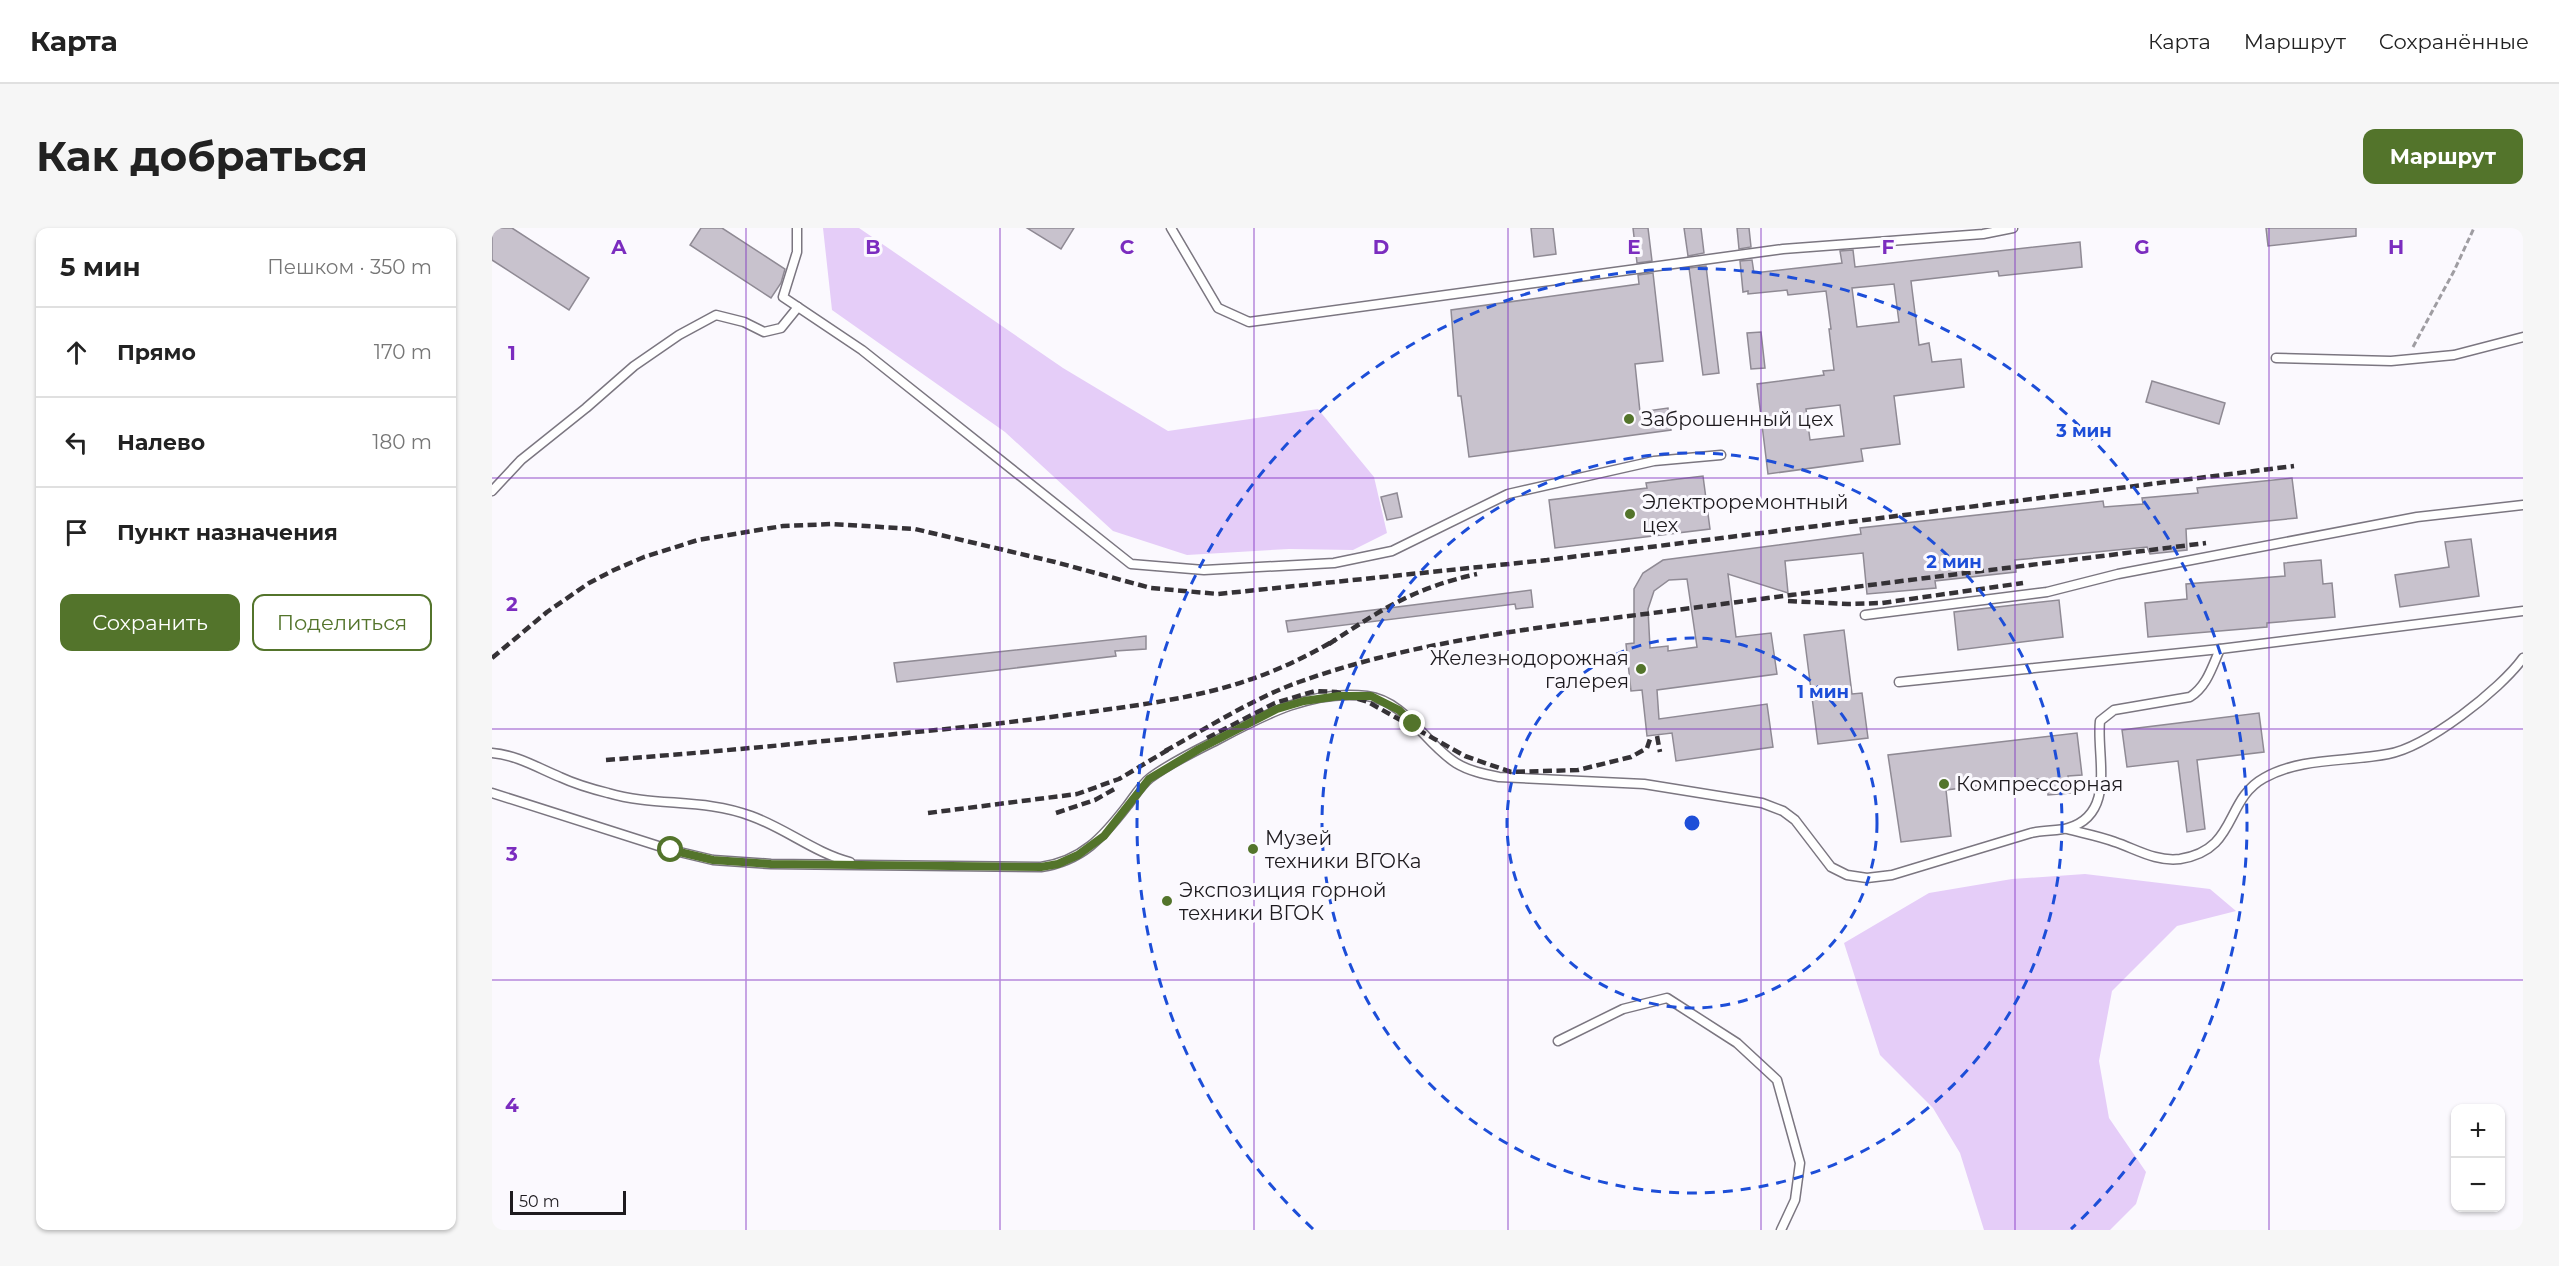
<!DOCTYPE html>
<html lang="ru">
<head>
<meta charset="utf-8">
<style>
	:root { --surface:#fff; --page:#f6f6f6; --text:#222; --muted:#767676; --line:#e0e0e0; --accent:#53742b }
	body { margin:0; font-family:Montserrat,sans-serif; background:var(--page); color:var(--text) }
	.controls { position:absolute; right:18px; bottom:18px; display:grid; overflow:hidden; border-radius:12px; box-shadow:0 2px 4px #0004 }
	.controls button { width:54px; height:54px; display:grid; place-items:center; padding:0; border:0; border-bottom:2px solid var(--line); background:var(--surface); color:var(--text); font:30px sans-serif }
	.scale { position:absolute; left:18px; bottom:15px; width:116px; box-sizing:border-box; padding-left:6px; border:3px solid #1e1b1f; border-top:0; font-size:16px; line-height:21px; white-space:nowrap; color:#1e1b1f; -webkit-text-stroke:4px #fbf9fe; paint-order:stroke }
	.stop { position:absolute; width:18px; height:18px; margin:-14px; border:4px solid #53742b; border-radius:50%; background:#fff }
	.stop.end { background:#53742b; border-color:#fff; box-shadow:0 2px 6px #0008 }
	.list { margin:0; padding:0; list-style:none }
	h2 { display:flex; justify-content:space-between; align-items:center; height:78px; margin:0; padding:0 24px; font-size:26px }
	h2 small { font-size:20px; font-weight:400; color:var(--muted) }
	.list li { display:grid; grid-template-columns:39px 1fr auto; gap:18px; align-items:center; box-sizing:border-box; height:90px; padding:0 24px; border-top:2px solid var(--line) }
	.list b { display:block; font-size:22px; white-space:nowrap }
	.list em { font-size:20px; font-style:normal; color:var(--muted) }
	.actions { display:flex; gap:12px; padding:18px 24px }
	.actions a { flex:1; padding:14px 0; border:2px solid var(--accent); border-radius:12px; text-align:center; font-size:21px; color:var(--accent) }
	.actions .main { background:var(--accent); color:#fff }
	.icon { flex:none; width:33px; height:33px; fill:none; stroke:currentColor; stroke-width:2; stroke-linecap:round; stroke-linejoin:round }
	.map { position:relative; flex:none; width:2031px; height:1002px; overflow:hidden; border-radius:12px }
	header { display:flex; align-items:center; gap:36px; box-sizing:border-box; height:84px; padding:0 30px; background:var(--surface); border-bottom:2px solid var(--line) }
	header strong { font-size:28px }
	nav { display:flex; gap:33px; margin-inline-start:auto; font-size:21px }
	.intro { display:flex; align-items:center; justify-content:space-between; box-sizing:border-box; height:144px; padding:0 36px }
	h1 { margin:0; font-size:42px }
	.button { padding:15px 27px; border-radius:12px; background:var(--accent); color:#fff; font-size:21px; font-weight:700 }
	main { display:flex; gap:36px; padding:0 36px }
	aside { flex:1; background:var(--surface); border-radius:12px; box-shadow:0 2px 4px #0004 }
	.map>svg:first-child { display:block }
	.green { fill:#e5cdf8 }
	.building { fill:#c8c2cd; stroke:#8f8a94; stroke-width:1.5; fill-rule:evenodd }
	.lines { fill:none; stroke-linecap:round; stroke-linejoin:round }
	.lane-casing { stroke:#7b7680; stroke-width:11 }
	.path { stroke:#9f9da2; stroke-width:3; stroke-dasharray:6 3; stroke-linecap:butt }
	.lane { stroke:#fff; stroke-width:8 }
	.rail { stroke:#353236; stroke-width:4.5; stroke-dasharray:9 4.5; stroke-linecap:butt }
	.route { stroke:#53742b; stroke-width:8 }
	.grid { fill:none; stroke:#7b2cbf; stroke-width:1.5; stroke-opacity:0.55 }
	.ring { fill:none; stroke:#1d4ed8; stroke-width:3; stroke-dasharray:10 8 }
	.poi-dot { fill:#53742b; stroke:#fbf9fe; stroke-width:2 }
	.labels { text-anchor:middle; stroke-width:6; stroke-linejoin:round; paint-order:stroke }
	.poi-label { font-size:20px; fill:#1e1b1f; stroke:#fbf9fe; text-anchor:start }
	.grid-label { font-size:20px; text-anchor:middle; font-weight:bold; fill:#7b2cbf; stroke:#fbf9fe; stroke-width:6; stroke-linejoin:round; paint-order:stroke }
	.centre { fill:#1d4ed8; stroke:#fbf9fe; stroke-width:3 }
	.ring-label { font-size:18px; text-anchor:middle; font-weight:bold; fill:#1d4ed8; stroke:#fbf9fe; stroke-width:6; stroke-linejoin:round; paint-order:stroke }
</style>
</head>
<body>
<header>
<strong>Карта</strong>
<nav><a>Карта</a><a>Маршрут</a><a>Сохранённые</a></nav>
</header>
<div class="intro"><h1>Как добраться</h1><a class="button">Маршрут</a></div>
<main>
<aside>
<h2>5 мин<small>Пешком · 350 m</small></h2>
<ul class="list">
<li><svg class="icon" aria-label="ahead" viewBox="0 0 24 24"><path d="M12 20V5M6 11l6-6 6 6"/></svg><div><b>Прямо</b></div><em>170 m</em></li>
<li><svg class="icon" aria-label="left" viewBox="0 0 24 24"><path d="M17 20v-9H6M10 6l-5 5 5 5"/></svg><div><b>Налево</b></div><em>180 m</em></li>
<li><svg class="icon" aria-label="arrive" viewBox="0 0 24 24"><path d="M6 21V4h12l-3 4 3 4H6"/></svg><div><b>Пункт назначения</b></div></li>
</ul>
<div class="actions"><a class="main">Сохранить</a><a>Поделиться</a></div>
</aside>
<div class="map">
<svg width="2031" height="1002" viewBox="0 0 2031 1002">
	<rect width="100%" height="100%" fill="#fbf9fe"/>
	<!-- green -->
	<g class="green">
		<polygon points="331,0 367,0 571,140 676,203 826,181 882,249 895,305 861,322 797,321 695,327 621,303 513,204 340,82"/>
		<polygon points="1593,646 1718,661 1744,683 1685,698 1620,763 1607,833 1617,890 1654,944 1644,976 1618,1002 1492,1002 1468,925 1441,880 1388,827 1352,715 1437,665 1520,651"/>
	</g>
	<!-- building -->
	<g class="building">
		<polygon points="0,0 20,0 97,50 77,82 0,32"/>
		<polygon points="209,0 230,0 293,41 289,55 279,70 198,17"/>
		<polygon points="535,0 582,0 569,21"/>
		<polygon points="1039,0 1061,0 1064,26 1042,29"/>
		<polygon points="1141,0 1156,0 1160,33 1145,35"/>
		<polygon points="1192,0 1209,0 1212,25 1196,28"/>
		<polygon points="1245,0 1257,0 1259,19 1247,21"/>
		<polygon points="1774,0 1864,0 1864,8 1776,18"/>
		<path d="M1588,14L1590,39L1507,48L1506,43L1419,53L1427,117L1437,115L1440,134L1469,131L1472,159L1402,168L1408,216L1369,221L1371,233L1276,246L1265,156L1332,147L1331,143L1342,142L1337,101H1339L1334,63L1296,67L1295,62L1256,66V63L1251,64L1248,33L1260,32L1262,45L1350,35L1348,23L1361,22L1363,39ZM1402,56L1407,94L1365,99L1360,60ZM1348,177L1352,208L1318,212L1314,181Z"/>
		<polygon points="1214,38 1227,145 1211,147 1197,40"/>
		<polygon points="1161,45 1171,133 1143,136 1148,184 1176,180 1179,202 977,229 969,168 966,168 959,82 1147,56 1146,47"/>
		<polygon points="1269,104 1273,140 1259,141 1255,105"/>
		<polygon points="1660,153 1733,175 1727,196 1654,174"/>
		<polygon points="1211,248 1218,301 1063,320 1057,272 1155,260 1154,255"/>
		<path d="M1800,250L1805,290L1694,301L1695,322L1658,326L1655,319L1523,332L1524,344L1443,353L1444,360L1375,366L1371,325L1293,333L1296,365L1236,346L1244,409L1279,405L1285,446L1165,462L1167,491L1275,476L1281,519L1184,533L1180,505L1155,508L1150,462L1139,463L1134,416L1142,415V361L1151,345L1171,332L1369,306L1368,300L1611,273L1612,279L1651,276L1650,270L1706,265L1705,260ZM1195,351L1205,419L1176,423V418L1158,420L1156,381L1162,363L1177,352Z"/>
		<polygon points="905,265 910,289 895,292 889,269"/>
		<polygon points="1979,311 1987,368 1908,379 1903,347 1957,339 1953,314"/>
		<polygon points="1829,332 1831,356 1840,355 1843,389 1775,395 1775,399 1656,409 1653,375 1695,371 1694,356 1793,348 1792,335"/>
		<polygon points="1039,362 1041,379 1024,381 1023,376 796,404 794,393"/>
		<polygon points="1567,372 1571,409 1466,422 1462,384"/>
		<polygon points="1352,402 1360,466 1370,465 1376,510 1326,516 1312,407"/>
		<polygon points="654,408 654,421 623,423 624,428 405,454 402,435"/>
		<polygon points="1767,485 1772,524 1705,532 1713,601 1695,604 1686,533 1635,539 1630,502"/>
		<polygon points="1585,505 1590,547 1576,548 1578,565 1556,567 1554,550 1454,562 1459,608 1409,614 1396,527"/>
	</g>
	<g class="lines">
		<!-- lane casing -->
		<g class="lane-casing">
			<g id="lane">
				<polyline points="305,0 305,24 291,69 370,122 639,336 712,342 842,335 900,323 1016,266 1162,233 1229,227"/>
				<polyline points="679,0 726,80 757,94 1291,21 1491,6 1521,0"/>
				<polyline points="1784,130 1899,133 1962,127 2031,109"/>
				<polyline points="0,263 29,232 94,180 142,138 187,107 224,87 252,94 272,104 289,100 306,79"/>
				<polyline points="1373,387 1555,364 1626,346 1925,289 2031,277"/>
				<polyline points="1407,454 1728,421 2031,383"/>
				<path d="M0,525C25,527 46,540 68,549C83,556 100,561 116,565C164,579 211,570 259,588C293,600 323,625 358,634"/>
				<path d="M0,565L179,622L221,632L279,636L549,639C590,633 611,609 635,578C642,569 649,557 658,550C678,535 703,523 725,512C772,487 820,461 875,468C914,473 933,516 964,535C977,543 992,546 1007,549L1152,556L1270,575L1291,583L1303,592L1339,639L1355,647L1375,650L1400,647L1539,605C1551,602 1567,603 1576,600C1625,586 1604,527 1608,493L1622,482L1698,469C1715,458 1720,439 1728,421"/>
				<path d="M1575,601C1590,605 1607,608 1623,614C1644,621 1664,634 1688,631C1746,622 1732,572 1772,550C1809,529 1856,534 1896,526C1935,519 2008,462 2031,430"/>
				<polyline points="1066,813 1131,781 1175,770 1245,815 1285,852 1308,935 1303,972 1289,1002"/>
			</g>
		</g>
		<!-- path -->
		<polyline class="path" points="1921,119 1962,43 1982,0"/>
		<!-- lane -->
		<use href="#lane" class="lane"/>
		<!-- rail -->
		<g class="rail">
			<polyline points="1296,373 1356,376 1390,375 1531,355"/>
			<path d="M837,416C890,381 922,360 985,346"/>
			<polyline points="0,430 55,384 97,355 122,342 152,329 206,312 291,298 340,296 423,301 563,334 659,360 726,366 1055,332 1802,238"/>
			<polyline points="1165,508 1168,524"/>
			<polyline points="715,510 783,475 823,463 844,464 876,474 973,528 1019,544 1086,542 1139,529 1155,520 1159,508"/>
			<path d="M673,523C717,499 760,471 807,454C930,410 1062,398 1192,381C1366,358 1540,337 1714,315"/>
			<path d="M114,532C224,524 334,513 444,502C495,497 546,491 597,484C692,471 758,462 843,412"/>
			<polyline points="436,585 585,566 627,551 679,520"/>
			<polyline points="564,585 603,572 626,559"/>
		</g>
	</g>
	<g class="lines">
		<!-- route -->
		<polyline class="route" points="179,622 221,632 279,636 549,639 566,636 586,627 612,608 657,551 707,521 785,481 812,473 847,468 879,468 907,482 921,496"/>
	</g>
	<!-- grid -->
	<path class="grid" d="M254,0V1002M508,0V1002M762,0V1002M1016,0V1002M1269,0V1002M1523,0V1002M1777,0V1002M0,250H2031M0,501H2031M0,752H2031"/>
	<!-- distance rings -->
	<g class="ring">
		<circle cx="1200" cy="595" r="185"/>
		<circle cx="1200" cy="595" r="370"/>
		<path d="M821 1001A555 555 0 1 1 1579 1001"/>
	</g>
	<!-- markers -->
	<g class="poi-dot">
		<circle cx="1137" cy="191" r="6"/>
		<circle cx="1138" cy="286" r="6"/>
		<circle cx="1149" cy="441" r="6"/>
		<circle cx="1452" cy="556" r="6"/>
		<circle cx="761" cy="621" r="6"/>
		<circle cx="675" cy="673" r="6"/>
	</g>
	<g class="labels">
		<!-- poi labels -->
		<g class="poi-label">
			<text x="1149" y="198">Заброшенный цех</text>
			<text x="1150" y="281">Электроремонтный<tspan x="1150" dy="23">цех</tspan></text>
			<text x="1137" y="437" text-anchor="end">Железнодорожная<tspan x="1137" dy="23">галерея</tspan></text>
			<text x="1464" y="563">Компрессорная</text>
			<text x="773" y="617">Музей<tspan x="773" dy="23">техники ВГОКа</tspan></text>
			<text x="687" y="669">Экспозиция горной<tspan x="687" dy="23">техники ВГОК</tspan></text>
		</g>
	</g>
	<g class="grid-label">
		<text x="127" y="26">A</text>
		<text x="381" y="26">B</text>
		<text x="635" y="26">C</text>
		<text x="889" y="26">D</text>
		<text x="1142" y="26">E</text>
		<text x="1396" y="26">F</text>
		<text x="1650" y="26">G</text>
		<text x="1904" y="26">H</text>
		<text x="20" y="132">1</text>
		<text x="20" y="383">2</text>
		<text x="20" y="633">3</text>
		<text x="20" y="884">4</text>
	</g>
	<circle cx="1200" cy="595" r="9" class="centre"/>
	<g class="ring-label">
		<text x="1592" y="209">3 мин</text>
		<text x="1462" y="340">2 мин</text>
		<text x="1331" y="470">1 мин</text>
	</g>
</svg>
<div class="controls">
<button>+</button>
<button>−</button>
</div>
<div class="scale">50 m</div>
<div class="stop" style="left:179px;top:622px"></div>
<div class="stop end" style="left:921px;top:496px"></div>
</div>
</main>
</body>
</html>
